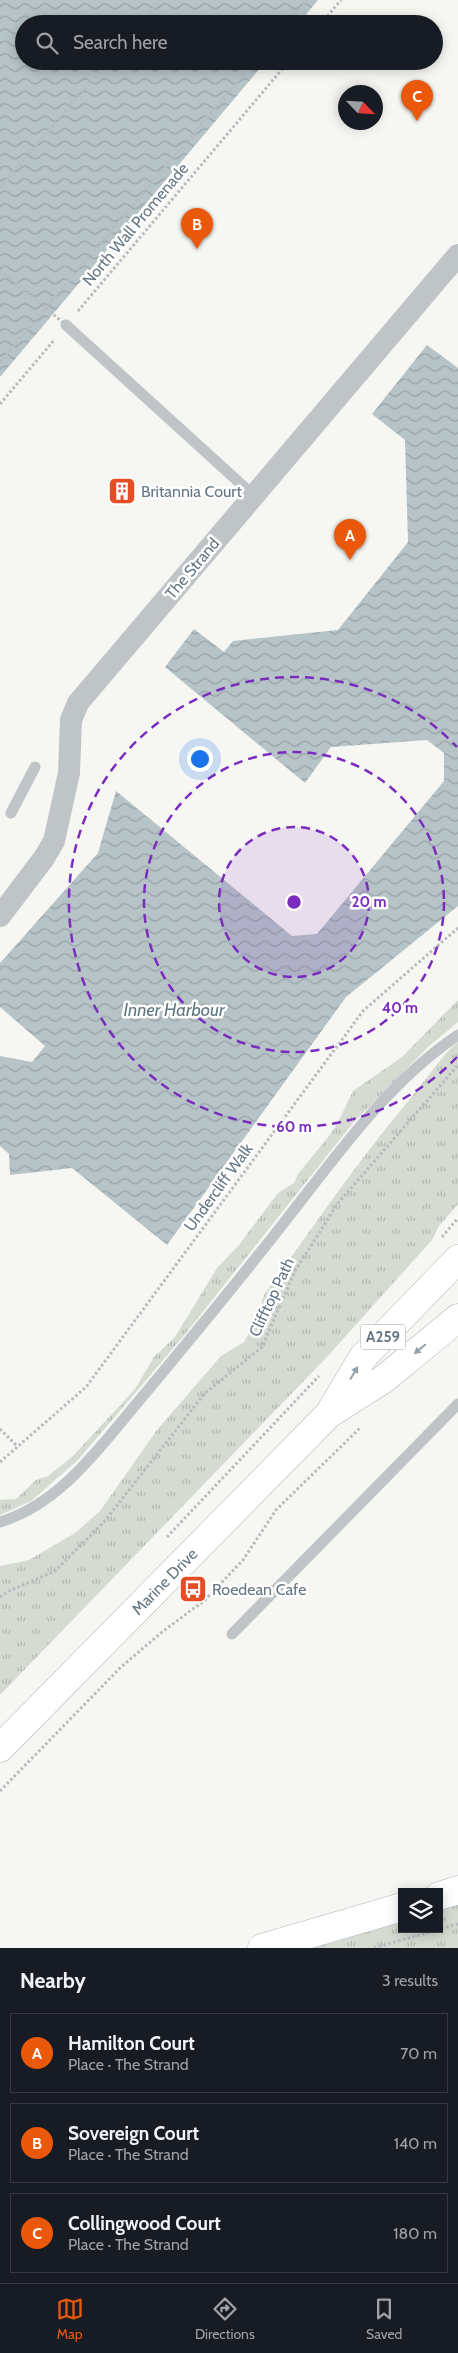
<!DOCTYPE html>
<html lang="en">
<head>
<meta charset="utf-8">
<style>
	:root { --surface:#171b24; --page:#242831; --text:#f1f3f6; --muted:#9ea1a6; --line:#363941; --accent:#ea580c }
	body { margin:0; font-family:Cabin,sans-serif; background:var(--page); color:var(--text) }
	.controls { position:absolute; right:15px; bottom:15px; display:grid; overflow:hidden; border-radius:0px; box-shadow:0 2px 12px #0003 }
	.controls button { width:45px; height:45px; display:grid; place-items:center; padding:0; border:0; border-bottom:1px solid var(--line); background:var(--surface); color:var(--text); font:25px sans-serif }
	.compass { position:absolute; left:338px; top:85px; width:45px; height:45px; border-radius:50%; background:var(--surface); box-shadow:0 2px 12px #0003; rotate:115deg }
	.you { position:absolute; left:199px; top:758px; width:18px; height:18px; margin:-12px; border:4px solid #fff; border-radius:50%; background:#1a73e8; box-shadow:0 0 0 8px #1a73e833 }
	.badge { display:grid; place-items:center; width:32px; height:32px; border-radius:50%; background:var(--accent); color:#fff; font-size:16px; font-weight:700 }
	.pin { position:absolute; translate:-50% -41px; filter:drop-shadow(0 1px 2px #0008) }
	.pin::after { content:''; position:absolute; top:26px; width:18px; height:15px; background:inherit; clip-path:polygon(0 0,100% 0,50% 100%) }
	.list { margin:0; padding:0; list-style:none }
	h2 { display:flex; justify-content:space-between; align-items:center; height:65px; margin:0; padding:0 20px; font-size:21px }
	h2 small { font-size:16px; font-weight:400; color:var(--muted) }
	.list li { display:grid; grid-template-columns:32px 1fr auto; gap:15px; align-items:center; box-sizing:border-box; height:80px; margin:0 10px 10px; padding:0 10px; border:1px solid var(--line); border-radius:0px }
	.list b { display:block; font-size:19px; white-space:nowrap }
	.list p { margin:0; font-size:16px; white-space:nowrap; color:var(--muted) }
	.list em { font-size:16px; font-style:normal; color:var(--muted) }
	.icon { flex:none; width:28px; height:28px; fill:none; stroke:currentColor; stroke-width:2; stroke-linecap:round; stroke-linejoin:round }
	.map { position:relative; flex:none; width:458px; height:1948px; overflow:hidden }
	.search { position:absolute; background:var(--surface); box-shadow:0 2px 12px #0003; left:15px; right:15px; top:15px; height:55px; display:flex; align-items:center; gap:12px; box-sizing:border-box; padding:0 18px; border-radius:28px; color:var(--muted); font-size:19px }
	.sheet { height:335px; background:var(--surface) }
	nav { display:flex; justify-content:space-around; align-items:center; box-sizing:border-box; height:70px; border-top:1px solid var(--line); background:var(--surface); font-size:14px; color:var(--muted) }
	nav a { display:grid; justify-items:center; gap:2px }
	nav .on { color:var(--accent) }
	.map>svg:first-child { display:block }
	.grass { fill:url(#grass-tufts) }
	.water { fill:url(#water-waves) }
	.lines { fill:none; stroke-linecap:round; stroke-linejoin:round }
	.secondary-casing { stroke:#b2b8bc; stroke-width:29 }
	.primary-casing { stroke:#b1b6ba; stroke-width:29 }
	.path { stroke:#b7bbbe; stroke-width:3; stroke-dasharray:2.5 2.5; stroke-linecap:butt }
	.service { stroke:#bfc4c7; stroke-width:11 }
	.minor { stroke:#bfc4c7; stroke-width:22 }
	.secondary { stroke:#fff; stroke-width:28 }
	.primary { stroke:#fff; stroke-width:28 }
	.path-bridge { stroke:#b7bbbe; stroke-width:3; stroke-dasharray:2.5 2.5; stroke-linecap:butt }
	.oneway { fill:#93a0a9 }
	.ring { fill:none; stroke:#7b2cbf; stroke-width:2.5; stroke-dasharray:9 6 }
	.labels { text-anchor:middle; stroke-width:5; stroke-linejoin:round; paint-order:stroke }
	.shield { fill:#fff; stroke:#93a0a9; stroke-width:1 }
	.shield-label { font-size:15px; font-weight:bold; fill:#657784 }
	.street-label { font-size:16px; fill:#657784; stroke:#fff }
	.poi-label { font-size:16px; fill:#657784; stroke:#fff; text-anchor:start }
	.water-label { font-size:18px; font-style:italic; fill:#607981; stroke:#fff }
	.centre { fill:#7b2cbf; stroke:#fff; stroke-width:2.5 }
	.ring-label { font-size:15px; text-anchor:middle; font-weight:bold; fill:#7b2cbf; stroke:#fff; stroke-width:5; stroke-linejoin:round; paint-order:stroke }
</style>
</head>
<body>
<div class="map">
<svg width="458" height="1948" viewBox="0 0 458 1948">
	<defs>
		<pattern id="grass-tufts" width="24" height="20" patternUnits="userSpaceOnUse" patternTransform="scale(1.25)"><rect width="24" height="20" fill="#d6dbd2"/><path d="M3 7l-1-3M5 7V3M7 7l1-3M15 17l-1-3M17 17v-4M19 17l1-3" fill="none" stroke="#b1b6b0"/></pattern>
		<pattern id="water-waves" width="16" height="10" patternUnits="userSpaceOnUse" patternTransform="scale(1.25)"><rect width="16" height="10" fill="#b6c3c7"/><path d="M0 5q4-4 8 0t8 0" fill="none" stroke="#98a3a7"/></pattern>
	</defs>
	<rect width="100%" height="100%" fill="#f6f6f3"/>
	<!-- grass -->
	<g class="grass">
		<polygon points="458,1000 458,1022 428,1047 353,1123 182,1338 78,1460 31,1501 0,1515 0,1500 16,1499 36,1480 48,1476 74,1455 135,1389 154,1357 175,1337 217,1268 239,1245 278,1193 294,1183 298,1174 329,1136 336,1126 353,1091 402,1057"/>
		<path d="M458,1042V1204L439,1226L432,1240L326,1358L0,1695V1566L29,1560L75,1533L100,1511L157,1430L221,1356L244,1342L257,1319L264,1295C313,1227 360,1158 414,1094C429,1076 440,1057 458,1042Z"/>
		<polygon points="458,1903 458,1948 305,1948 402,1919 402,1929 439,1929 439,1908"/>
	</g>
	<!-- water -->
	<g class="water">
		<polygon points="0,0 318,0 298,24 24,24 24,61 266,61 0,377"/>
		<polygon points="427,345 458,368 458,906 346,997 167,1245 72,1168 10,1175 9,1154 0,1146 0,1056 32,1062 45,1046 0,1007 0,963 98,853 116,791 292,936 317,934 444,781 444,753 427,740 331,747 305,783 165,667 194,629 224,652 233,641 338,630 408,542 405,440 372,414"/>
	</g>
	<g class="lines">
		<!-- secondary casing -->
		<g class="secondary-casing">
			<g id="secondary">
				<polyline points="439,1896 458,1890"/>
				<polyline points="262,1948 402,1907"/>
			</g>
		</g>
		<!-- primary casing -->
		<g class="primary-casing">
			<g id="primary">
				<polyline points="332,1409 363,1357 458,1259"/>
				<path id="s1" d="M0,1748L329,1414L384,1379L458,1318"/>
			</g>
		</g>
		<!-- path -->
		<g class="path">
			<polyline points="140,24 160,0"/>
			<polyline points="287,24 307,0"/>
			<polyline points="321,24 341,0"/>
			<polyline points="0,188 108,61"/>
			<polyline points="78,311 289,61"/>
			<polyline points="0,362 255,61"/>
			<polyline points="0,404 55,339"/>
			<polyline points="442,1237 458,1218"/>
			<polyline points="0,1429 17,1446"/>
			<polyline points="0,1462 86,1387 363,1011 458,928"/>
			<polyline points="167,1537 319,1376"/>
			<polyline points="0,1597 7,1592 55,1571 104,1522 205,1393 262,1347 295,1271 338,1203 458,1065"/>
			<polyline points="0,1791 121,1667 162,1632 205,1600 243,1560 276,1510 360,1428"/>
			<polyline points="374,1948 458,1924"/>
		</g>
		<!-- service -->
		<g class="service">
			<polyline points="66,325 253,495"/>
			<polyline points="11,813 35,767"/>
			<path d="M0,1522C60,1504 99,1448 138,1402C188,1342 238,1282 286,1220C338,1154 388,1082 458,1035"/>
			<polyline points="232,1634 458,1404"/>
		</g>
		<!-- minor -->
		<polyline class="minor" points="0,916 44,858 54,841 69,773 71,720 78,703 458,255"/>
		<!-- secondary -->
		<use href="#secondary" class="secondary"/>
		<!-- primary -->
		<use href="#primary" class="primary"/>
		<!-- path-bridge -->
		<polyline class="path-bridge" points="0,270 66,325"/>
	</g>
	<!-- one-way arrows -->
	<defs><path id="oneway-solid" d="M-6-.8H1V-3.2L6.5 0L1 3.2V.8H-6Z" transform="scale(1.25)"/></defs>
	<g class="oneway">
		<use href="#oneway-solid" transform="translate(420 1349) rotate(140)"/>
		<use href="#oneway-solid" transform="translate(354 1373) rotate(-59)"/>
	</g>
	<!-- distance rings -->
	<circle cx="294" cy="902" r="75" fill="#7b2cbf" fill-opacity=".12"/>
	<g class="ring">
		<circle cx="294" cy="902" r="75"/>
		<circle cx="294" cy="902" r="150"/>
		<path d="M457 1057A225 225 0 1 1 457 747"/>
	</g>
	<!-- icons -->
	<defs>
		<g id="building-square" transform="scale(1.4375)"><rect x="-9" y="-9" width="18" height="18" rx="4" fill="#e54d25" stroke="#fff"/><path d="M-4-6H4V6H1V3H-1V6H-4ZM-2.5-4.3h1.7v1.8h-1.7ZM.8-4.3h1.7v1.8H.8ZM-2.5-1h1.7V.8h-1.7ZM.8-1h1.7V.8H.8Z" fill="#fff"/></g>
		<g id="bus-square" transform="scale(1.4375)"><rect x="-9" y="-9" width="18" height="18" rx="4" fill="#e54d25" stroke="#fff"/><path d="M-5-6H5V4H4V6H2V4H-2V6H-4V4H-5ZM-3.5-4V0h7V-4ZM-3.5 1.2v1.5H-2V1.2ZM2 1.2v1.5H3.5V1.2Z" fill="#fff"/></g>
	</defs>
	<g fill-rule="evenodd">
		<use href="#building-square" x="122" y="491"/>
		<use href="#bus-square" x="193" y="1589"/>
	</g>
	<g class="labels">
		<!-- shield labels -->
		<rect class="shield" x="360.5" y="1324.5" width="45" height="25" rx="4"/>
		<g class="shield-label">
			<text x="383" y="1342">A259</text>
		</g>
		<!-- street labels -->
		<g class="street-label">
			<text transform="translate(135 224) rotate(-50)" y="6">North Wall Promenade</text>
			<text transform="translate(192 568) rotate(-50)" y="6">The Strand</text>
			<text transform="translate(218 1187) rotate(-54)" y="6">Undercliff Walk</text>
			<text transform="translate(271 1297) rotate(-65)" y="6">Clifftop Path</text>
			<text dy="6" stroke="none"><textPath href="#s1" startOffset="234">Marine Drive</textPath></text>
		</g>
		<!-- poi labels -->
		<g class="poi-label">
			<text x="141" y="497">Britannia Court</text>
			<text x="212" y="1595">Roedean Cafe</text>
		</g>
		<!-- water labels -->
		<g class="water-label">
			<text x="174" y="1016">Inner Harbour</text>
		</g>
	</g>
	<circle cx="294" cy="902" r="8" class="centre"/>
	<g class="ring-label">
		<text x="369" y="907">20 m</text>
		<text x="400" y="1013">40 m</text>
		<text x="294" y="1132">60 m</text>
	</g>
</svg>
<div class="controls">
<button><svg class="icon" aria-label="layers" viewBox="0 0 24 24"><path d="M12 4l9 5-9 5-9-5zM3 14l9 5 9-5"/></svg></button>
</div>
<svg class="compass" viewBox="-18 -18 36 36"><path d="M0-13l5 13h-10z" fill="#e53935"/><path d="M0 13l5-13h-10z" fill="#9ea1a6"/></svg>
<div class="you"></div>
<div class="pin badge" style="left:350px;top:560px">A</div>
<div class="pin badge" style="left:197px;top:249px">B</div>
<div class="pin badge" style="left:417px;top:121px">C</div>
<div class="search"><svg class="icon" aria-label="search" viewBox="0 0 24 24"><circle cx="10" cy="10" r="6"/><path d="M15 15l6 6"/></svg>Search here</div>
</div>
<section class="sheet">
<h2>Nearby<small>3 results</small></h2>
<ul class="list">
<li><span class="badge">A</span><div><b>Hamilton Court</b><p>Place · The Strand</p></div><em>70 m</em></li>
<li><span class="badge">B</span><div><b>Sovereign Court</b><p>Place · The Strand</p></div><em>140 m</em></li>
<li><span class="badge">C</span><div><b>Collingwood Court</b><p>Place · The Strand</p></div><em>180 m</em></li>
</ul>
</section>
<nav>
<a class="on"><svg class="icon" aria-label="map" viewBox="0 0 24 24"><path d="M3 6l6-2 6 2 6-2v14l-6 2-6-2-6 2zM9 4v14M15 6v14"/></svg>Map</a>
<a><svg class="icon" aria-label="directions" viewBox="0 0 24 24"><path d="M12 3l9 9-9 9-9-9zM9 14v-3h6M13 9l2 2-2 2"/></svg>Directions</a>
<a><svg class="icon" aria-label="saved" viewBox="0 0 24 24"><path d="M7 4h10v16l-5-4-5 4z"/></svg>Saved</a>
</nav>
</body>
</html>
